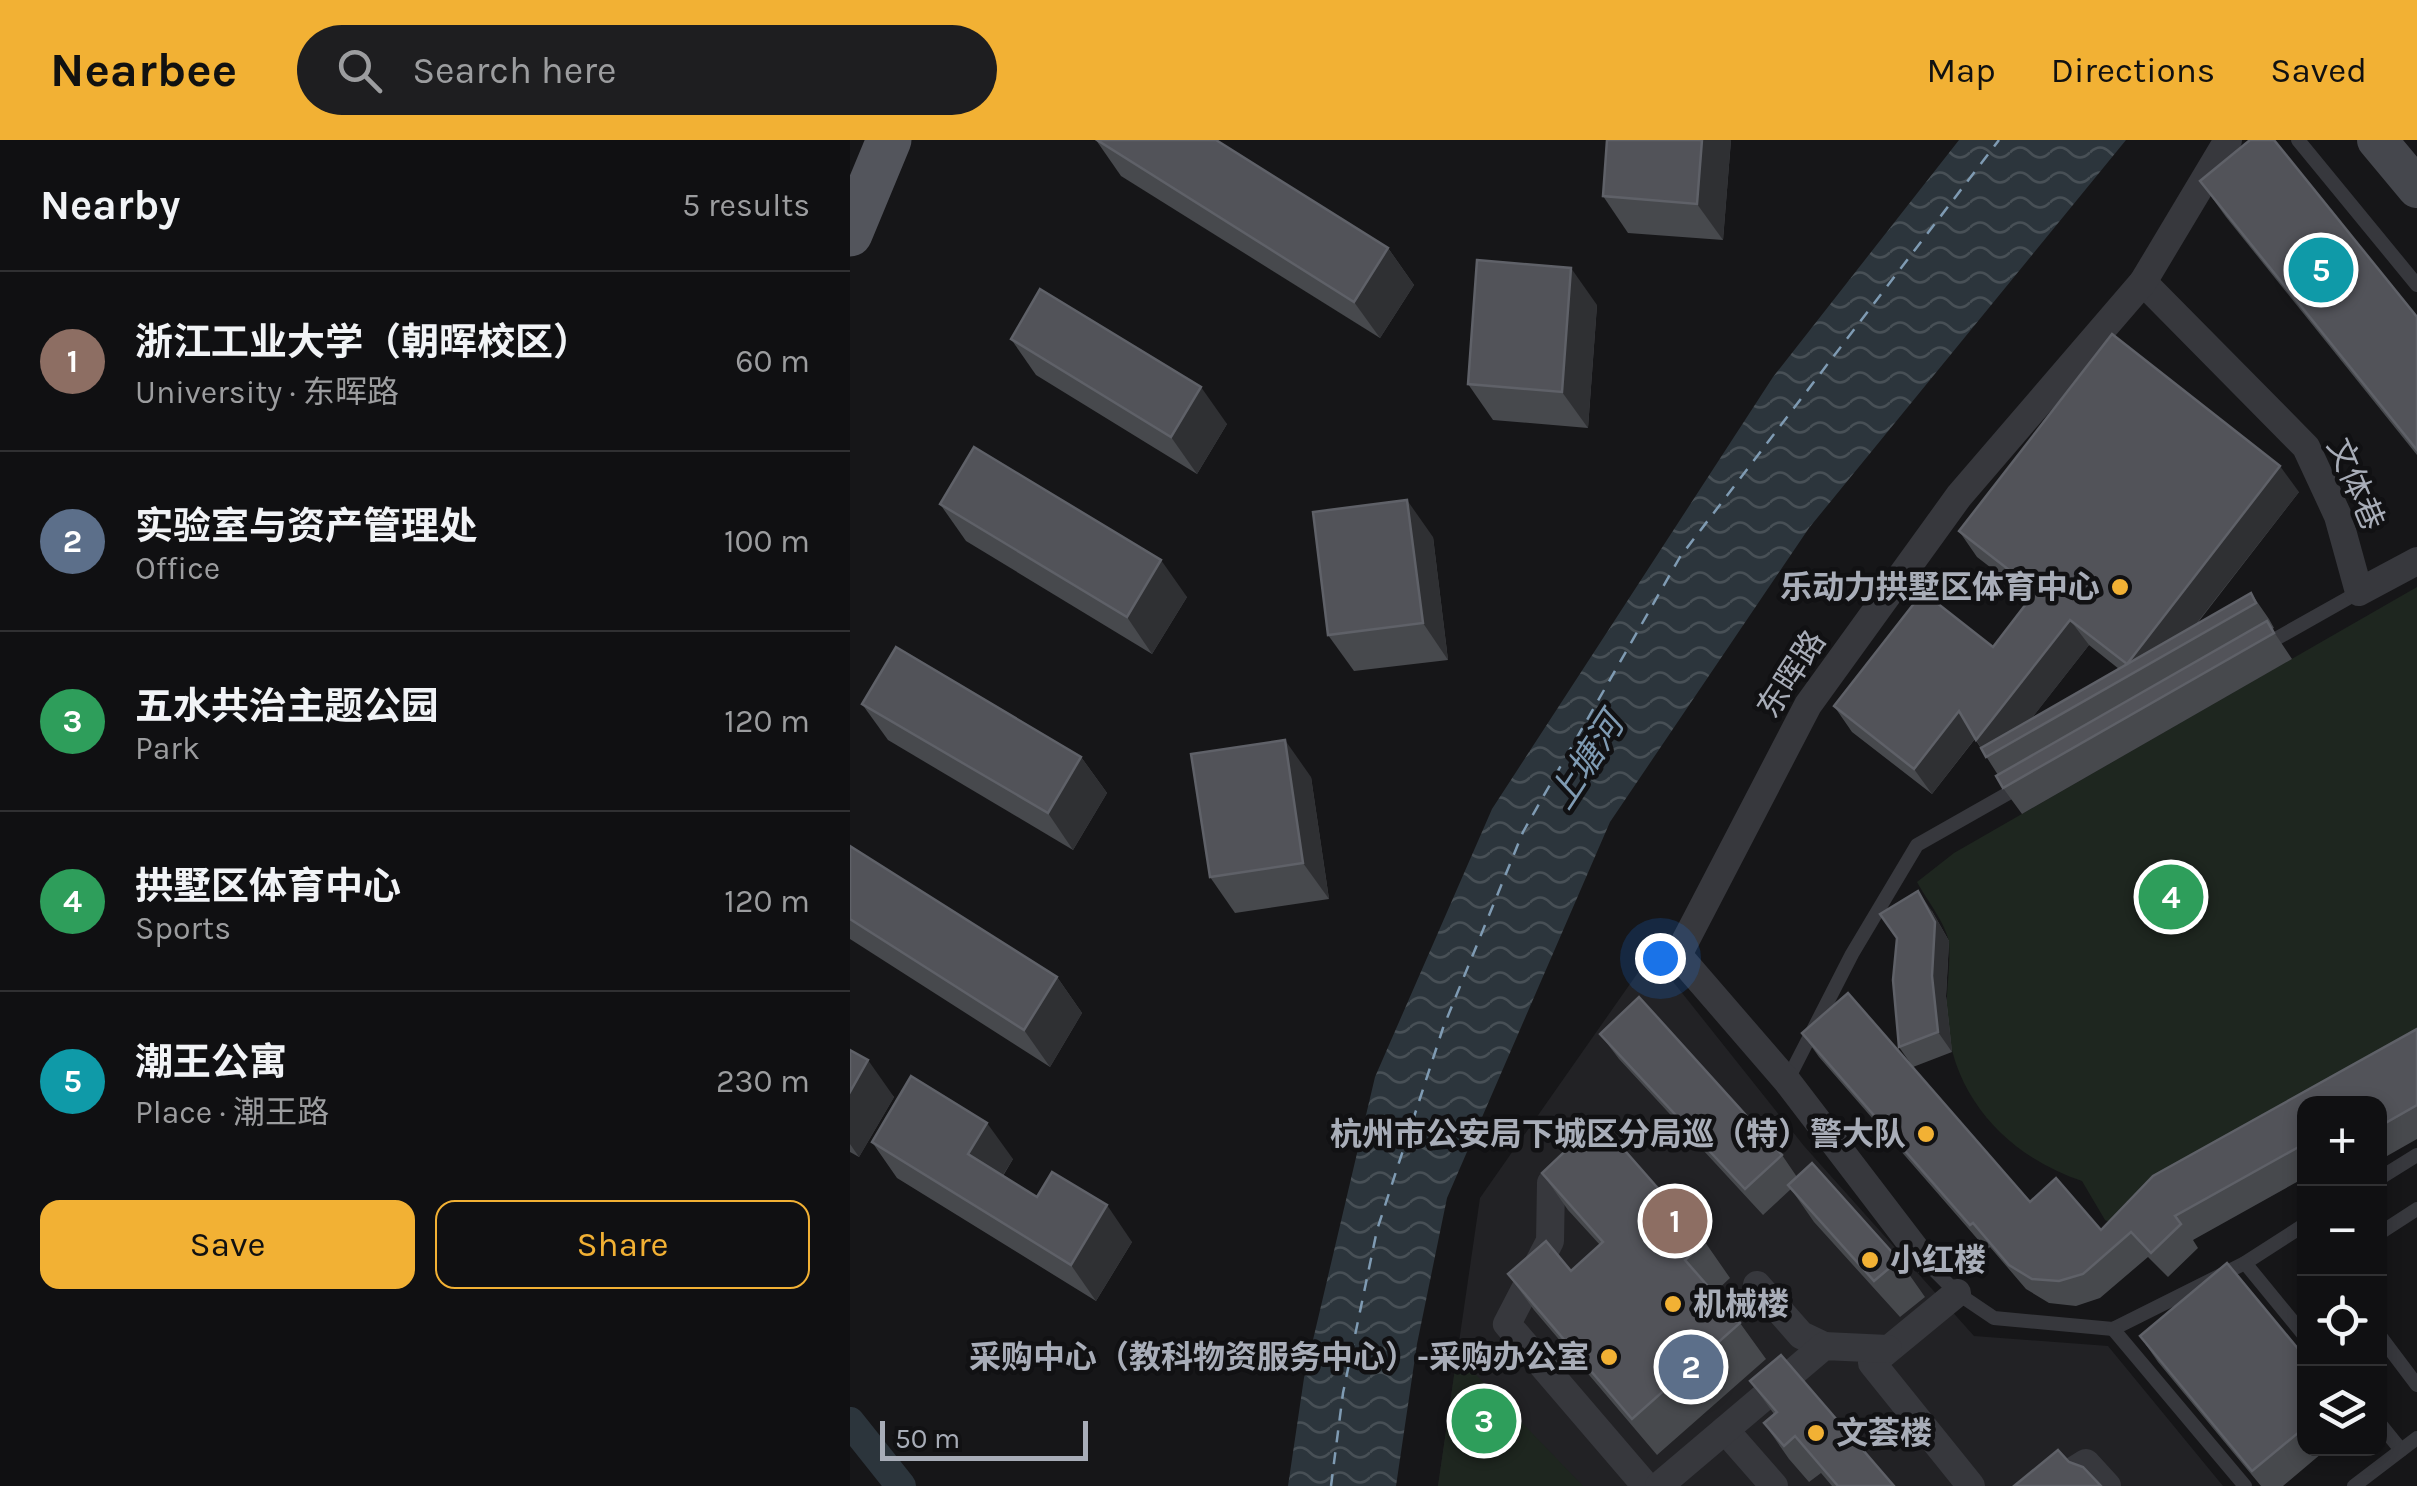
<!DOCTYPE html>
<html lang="en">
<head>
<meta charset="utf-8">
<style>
	:root { --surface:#101012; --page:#1e1e20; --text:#f1f3f6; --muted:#9c9d9f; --line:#303032; --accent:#f2b134 }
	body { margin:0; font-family:Karla,"Noto Sans SC",sans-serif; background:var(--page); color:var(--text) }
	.controls { position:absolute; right:30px; bottom:30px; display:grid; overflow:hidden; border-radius:20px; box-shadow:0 5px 15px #0003 }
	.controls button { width:90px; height:90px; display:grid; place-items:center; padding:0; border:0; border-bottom:2px solid var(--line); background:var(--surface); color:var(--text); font:50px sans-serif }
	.scale { position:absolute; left:30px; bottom:25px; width:208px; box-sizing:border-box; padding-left:10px; border:5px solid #a8adb8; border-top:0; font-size:28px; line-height:35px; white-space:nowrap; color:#a8adb8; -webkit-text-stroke:8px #111113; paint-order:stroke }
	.you { position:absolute; left:810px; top:818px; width:35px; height:35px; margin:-25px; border:8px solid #fff; border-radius:50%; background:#1a73e8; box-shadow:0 0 0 15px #1a73e833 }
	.badge { display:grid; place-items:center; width:65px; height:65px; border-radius:50%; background:var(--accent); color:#fff; font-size:32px; font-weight:700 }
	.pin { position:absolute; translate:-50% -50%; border:5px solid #fff; box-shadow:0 2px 10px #0006 }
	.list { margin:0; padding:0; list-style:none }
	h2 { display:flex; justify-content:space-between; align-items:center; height:130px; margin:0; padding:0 40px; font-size:42px }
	h2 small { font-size:32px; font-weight:400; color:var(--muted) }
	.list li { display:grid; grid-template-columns:65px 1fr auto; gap:30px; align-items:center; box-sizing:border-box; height:180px; padding:0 40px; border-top:2px solid var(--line) }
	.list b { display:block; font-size:38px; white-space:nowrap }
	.list p { margin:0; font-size:32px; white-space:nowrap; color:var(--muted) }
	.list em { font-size:32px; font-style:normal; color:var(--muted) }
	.actions { display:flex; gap:20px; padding:30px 40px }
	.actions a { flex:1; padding:22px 0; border:2px solid var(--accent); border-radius:20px; text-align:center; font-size:35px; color:var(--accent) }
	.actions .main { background:var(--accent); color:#111 }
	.icon { flex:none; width:55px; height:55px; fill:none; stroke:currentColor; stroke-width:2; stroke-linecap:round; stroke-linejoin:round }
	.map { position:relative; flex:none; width:1567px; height:1346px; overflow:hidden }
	header { display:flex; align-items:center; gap:60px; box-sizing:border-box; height:140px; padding:0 50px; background:var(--accent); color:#111 }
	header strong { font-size:48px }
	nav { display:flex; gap:55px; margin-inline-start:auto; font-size:35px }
	.search { width:700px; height:90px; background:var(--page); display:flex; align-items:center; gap:25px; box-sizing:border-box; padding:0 35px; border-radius:55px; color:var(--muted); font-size:38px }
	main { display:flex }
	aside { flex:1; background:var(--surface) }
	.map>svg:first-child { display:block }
	.built { fill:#222225 }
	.green { fill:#1e261f }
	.water { fill:url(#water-waves) }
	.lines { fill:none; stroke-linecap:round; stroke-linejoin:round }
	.canal { stroke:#2c353c; stroke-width:30 }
	.ferry { stroke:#7f9bb3; stroke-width:2.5; stroke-dasharray:12 10; stroke-linecap:butt }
	.service { stroke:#37383d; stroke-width:14 }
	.minor { stroke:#37383d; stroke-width:28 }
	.secondary { stroke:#45474d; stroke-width:40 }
	.primary { stroke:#53555c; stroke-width:45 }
	.wall { fill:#47494d; fill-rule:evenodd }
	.shaded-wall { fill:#2f3033 }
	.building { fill:#525359; stroke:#5f6168; stroke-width:2.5 }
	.poi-dot { fill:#f2b134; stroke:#111113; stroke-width:4 }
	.labels { text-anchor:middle; stroke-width:9; stroke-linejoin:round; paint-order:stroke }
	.street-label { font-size:32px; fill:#a8adb8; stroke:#111113 }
	.poi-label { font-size:32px; font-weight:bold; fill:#a8adb8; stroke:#111113; text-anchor:end }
	.water-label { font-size:35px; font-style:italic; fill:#7f9bb3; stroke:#111113 }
</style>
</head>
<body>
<header>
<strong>Nearbee</strong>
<div class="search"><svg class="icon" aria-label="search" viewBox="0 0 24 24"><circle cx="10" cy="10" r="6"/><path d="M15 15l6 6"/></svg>Search here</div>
<nav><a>Map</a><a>Directions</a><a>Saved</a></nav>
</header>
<main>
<aside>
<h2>Nearby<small>5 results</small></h2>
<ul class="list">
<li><span class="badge" style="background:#8d6e63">1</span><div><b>浙江工业大学（朝晖校区）</b><p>University · 东晖路</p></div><em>60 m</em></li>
<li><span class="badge" style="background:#5c6f8a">2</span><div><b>实验室与资产管理处</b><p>Office</p></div><em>100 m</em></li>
<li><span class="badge" style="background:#2e9e5b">3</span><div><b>五水共治主题公园</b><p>Park</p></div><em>120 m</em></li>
<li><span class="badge" style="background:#2e9e5b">4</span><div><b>拱墅区体育中心</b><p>Sports</p></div><em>120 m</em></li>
<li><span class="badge" style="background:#0f9aa8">5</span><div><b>潮王公寓</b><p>Place · 潮王路</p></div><em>230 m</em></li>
</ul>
<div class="actions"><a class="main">Save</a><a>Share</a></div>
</aside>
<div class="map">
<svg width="1567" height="1346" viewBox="0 0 1567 1346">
	<defs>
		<pattern id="water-waves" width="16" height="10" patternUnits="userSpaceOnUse" patternTransform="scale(2.5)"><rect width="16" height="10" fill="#2c353c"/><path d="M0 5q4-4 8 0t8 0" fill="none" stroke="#485056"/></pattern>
	</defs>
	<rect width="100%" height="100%" fill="#161618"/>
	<!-- built -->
	<polygon class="built" points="801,814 954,1006 1124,1196 1258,1206 1373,1346 588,1346 630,1058"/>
	<!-- green -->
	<g class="green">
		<path d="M1567,447V923L1454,964L1271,1088L1255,1080L1232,1041C1160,1017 1103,959 1097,880C1095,855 1101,828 1099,803C1097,785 1076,759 1067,742L1104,713Z"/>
		<polygon points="607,1215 733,1346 588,1346"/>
	</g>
	<!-- water -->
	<polygon class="water" points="1109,0 1276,0 959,388 760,682 597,1058 567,1204 546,1346 438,1346 454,1238 525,937 642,669 923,237"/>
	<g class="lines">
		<!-- canal -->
		<polyline class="canal" points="0,1282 51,1346"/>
		<!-- ferry -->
		<polyline class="ferry" points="481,1346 493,1253 527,1090 593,888 673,692 830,417 1149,0"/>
		<!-- service -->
		<g class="service">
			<polyline points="1448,0 1567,145"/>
			<polyline points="1415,505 1509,452"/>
			<polyline points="937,941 1002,814 1067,705 1171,646"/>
			<polyline points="1530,1038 1567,1015"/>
			<polyline points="1530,1093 1567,1069"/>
			<polyline points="1073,1119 1107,1153 1144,1178 1263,1189 1395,1123 1454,1085"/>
			<polyline points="1395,1123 1454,1195"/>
			<polyline points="1263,1189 1395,1346"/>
			<polyline points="1530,1196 1567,1245"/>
			<polyline points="1530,1284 1551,1310"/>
			<polyline points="1504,1346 1567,1298"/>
		</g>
		<!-- minor -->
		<g class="minor">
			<polyline points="1293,142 1456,307 1488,376 1509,452 1567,421"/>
			<polyline points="726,1021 701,1043 700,1101 657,1184 796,1346"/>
			<polyline points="1073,1119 937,941 828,815 958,565 1109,356 1293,142 1378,0"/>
			<polyline points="907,1145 951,1195 974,1206"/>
			<polyline points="1107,1153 1022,1223 1121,1346"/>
			<polyline points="875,1290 924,1346"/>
			<polyline points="809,1346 974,1206 1038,1209"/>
			<polyline points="1199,1346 1236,1323 1257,1346"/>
		</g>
		<!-- secondary -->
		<polyline class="secondary" points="1527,0 1567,48"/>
		<!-- primary -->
		<polyline class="primary" points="0,94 39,0"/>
	</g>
	<!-- wall -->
	<g class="wall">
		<polygon points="246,0 538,108 564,145 530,198 271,36"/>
		<polygon points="881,0 873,100 778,93 753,56"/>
		<polygon points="1350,41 1567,177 1567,315 1376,77"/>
		<polygon points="747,165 738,288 643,280 618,244"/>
		<polygon points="161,199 377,284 347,334 186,235"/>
		<path d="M1449,352L1346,485L1401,453L1419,479L1424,488L1422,489L1442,519L1172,674L1153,648L1148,635L1125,599L1082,654L1002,592L984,566L1143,507L1180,458L1127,417L1109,391ZM1239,505L1269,529L1181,579Z"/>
		<polygon points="90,364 337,457 302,514 116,401"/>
		<polygon points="583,397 598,520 504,531 478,495"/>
		<polygon points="12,564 231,617 257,653 223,710 38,600"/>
		<polygon points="461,637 479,759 385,773 360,737"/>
		<polygon points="0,706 207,837 232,873 200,927 0,799"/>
		<polygon points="1082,771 1099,801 1096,856 1102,912 1063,927 1049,907"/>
		<polygon points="1567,889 1567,999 1530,1020 1530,964 1454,964 1454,1038 1343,1100 1348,1108 1318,1137 1298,1117 1250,1158 1226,1166 1199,1163 1176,1149 1140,1107 1137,1110 969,917 952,893 1180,1062 1251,1090"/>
		<polygon points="750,894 932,1015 947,1037 1049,1120 1075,1157 1050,1177 964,1082 941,1049 913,1075 769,919"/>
		<polygon points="0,910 44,957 9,1017 0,1012"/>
		<polygon points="22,1002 163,1019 153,1036 187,1057 282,1102 246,1161 47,1038"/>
		<polygon points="692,1033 855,1102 880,1138 864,1153 890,1183 916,1219 807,1315 684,1170 658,1134 721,1131 750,1105 718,1070"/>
		<polygon points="1290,1196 1454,1216 1454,1308 1478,1308 1433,1346 1411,1346 1308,1222"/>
		<polygon points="900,1241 1044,1346 982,1346 971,1333 959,1342 939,1319 914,1283 924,1274"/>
	</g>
	<!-- shaded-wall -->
	<g class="shaded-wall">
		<polygon points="852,0 881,0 873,100 847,64"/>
		<polygon points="538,108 564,145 530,198 504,162"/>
		<polygon points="721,128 747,165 738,288 712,252"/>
		<polygon points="351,247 377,284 347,334 321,297"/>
		<polygon points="1430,326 1449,352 1328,507 1277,524"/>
		<polygon points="557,360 583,397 598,520 573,483"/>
		<polygon points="311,420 337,457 302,514 277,477"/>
		<polygon points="1220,480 1239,505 1164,601 1137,616 1126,600"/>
		<polygon points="1109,571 1127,596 1082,654 1064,629"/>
		<polygon points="435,600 461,637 479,759 453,723"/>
		<polygon points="231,617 257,653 223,710 198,673"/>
		<polygon points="1068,751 1082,771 1099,801 1096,856 1102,912 1088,892 1082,836"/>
		<polygon points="207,837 232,873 200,927 174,890"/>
		<polygon points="18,920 44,957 9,1017 0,1004 0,952"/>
		<polygon points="137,983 163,1019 143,1051 118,1014"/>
		<polygon points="257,1065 282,1102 246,1161 221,1125"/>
	</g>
	<!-- building -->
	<g class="building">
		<polygon points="247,0 366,0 538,108 504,162"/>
		<polygon points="757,0 852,0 847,64 753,56"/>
		<polygon points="1400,0 1424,0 1567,177 1567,310 1350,41"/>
		<polygon points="627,120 721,128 712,252 618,244"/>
		<polygon points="190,149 351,247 321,297 161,199"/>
		<polygon points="1262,194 1430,326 1277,524 1220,480 1126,600 1109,571 1064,629 984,566 1073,452 1143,507 1186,451 1109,391"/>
		<polygon points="124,307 311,420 277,477 90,364"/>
		<polygon points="557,360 573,483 478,495 463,372"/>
		<polygon points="1401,453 1406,463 1136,617 1131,608"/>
		<polygon points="1417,481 1424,493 1153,648 1146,636"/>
		<polygon points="46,507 231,617 198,673 12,564"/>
		<polygon points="435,600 453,723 360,737 341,614"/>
		<polygon points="0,706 207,837 174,890 0,779"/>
		<polygon points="1068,751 1085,782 1082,836 1088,892 1049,907 1043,840 1047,798 1030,774"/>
		<polygon points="998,853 1180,1062 1206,1038 1251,1090 1303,1036 1567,889 1567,965 1530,986 1530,964 1454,964 1454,1004 1325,1076 1331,1084 1301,1113 1281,1092 1233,1134 1209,1141 1182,1139 1159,1125 1123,1083 1120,1085 952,893"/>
		<polygon points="789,857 932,1015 895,1049 750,894"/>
		<polygon points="0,910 18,920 0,952"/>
		<polygon points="61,936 137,983 118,1014 187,1057 202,1032 257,1065 221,1125 22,1002"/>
		<polygon points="748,980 855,1102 835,1120 890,1183 782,1279 658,1134 696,1101 721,1131 753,1102 692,1033"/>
		<polygon points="962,1023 1049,1120 1024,1141 938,1045"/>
		<polygon points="1377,1123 1454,1216 1454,1288 1402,1331 1290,1196"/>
		<polygon points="931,1215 1044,1346 988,1346 945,1296 934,1306 914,1283 927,1272 900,1241"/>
		<polygon points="1208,1310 1219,1322 1233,1327 1251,1346 1164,1346"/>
	</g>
	<!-- markers -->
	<g class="poi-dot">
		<circle cx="1270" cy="447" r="10"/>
		<circle cx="1076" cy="994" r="10"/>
		<circle cx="1020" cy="1120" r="10"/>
		<circle cx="823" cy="1164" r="10"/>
		<circle cx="759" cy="1217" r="10"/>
		<circle cx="966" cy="1293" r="10"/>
	</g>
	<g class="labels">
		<!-- street labels -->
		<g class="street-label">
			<text transform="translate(1506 344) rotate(67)" y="11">文体巷</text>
			<text transform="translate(941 534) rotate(-57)" y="11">东晖路</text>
		</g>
		<!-- poi labels -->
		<g class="poi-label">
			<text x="1250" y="458">乐动力拱墅区体育中心</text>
			<text x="1056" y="1005">杭州市公安局下城区分局巡（特）警大队</text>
			<text x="1040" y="1131" text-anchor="start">小红楼</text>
			<text x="843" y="1175" text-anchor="start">机械楼</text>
			<text x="739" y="1228">采购中心（教科物资服务中心）-采购办公室</text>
			<text x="986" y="1304" text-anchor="start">文荟楼</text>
		</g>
		<!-- water labels -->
		<g class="water-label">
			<text transform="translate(736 621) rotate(-57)" y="12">上塘河</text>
		</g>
	</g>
</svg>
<div class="controls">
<button>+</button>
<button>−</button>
<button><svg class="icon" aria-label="locate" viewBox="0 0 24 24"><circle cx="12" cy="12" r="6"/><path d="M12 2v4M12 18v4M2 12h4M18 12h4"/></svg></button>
<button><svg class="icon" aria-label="layers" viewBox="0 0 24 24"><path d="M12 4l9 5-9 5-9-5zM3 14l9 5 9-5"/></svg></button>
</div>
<div class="scale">50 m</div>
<div class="you"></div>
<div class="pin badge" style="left:825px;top:1081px;background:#8d6e63">1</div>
<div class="pin badge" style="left:841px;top:1227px;background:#5c6f8a">2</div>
<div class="pin badge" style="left:634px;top:1281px;background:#2e9e5b">3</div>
<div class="pin badge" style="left:1321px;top:757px;background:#2e9e5b">4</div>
<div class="pin badge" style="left:1471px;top:130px;background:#0f9aa8">5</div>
</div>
</main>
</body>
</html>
